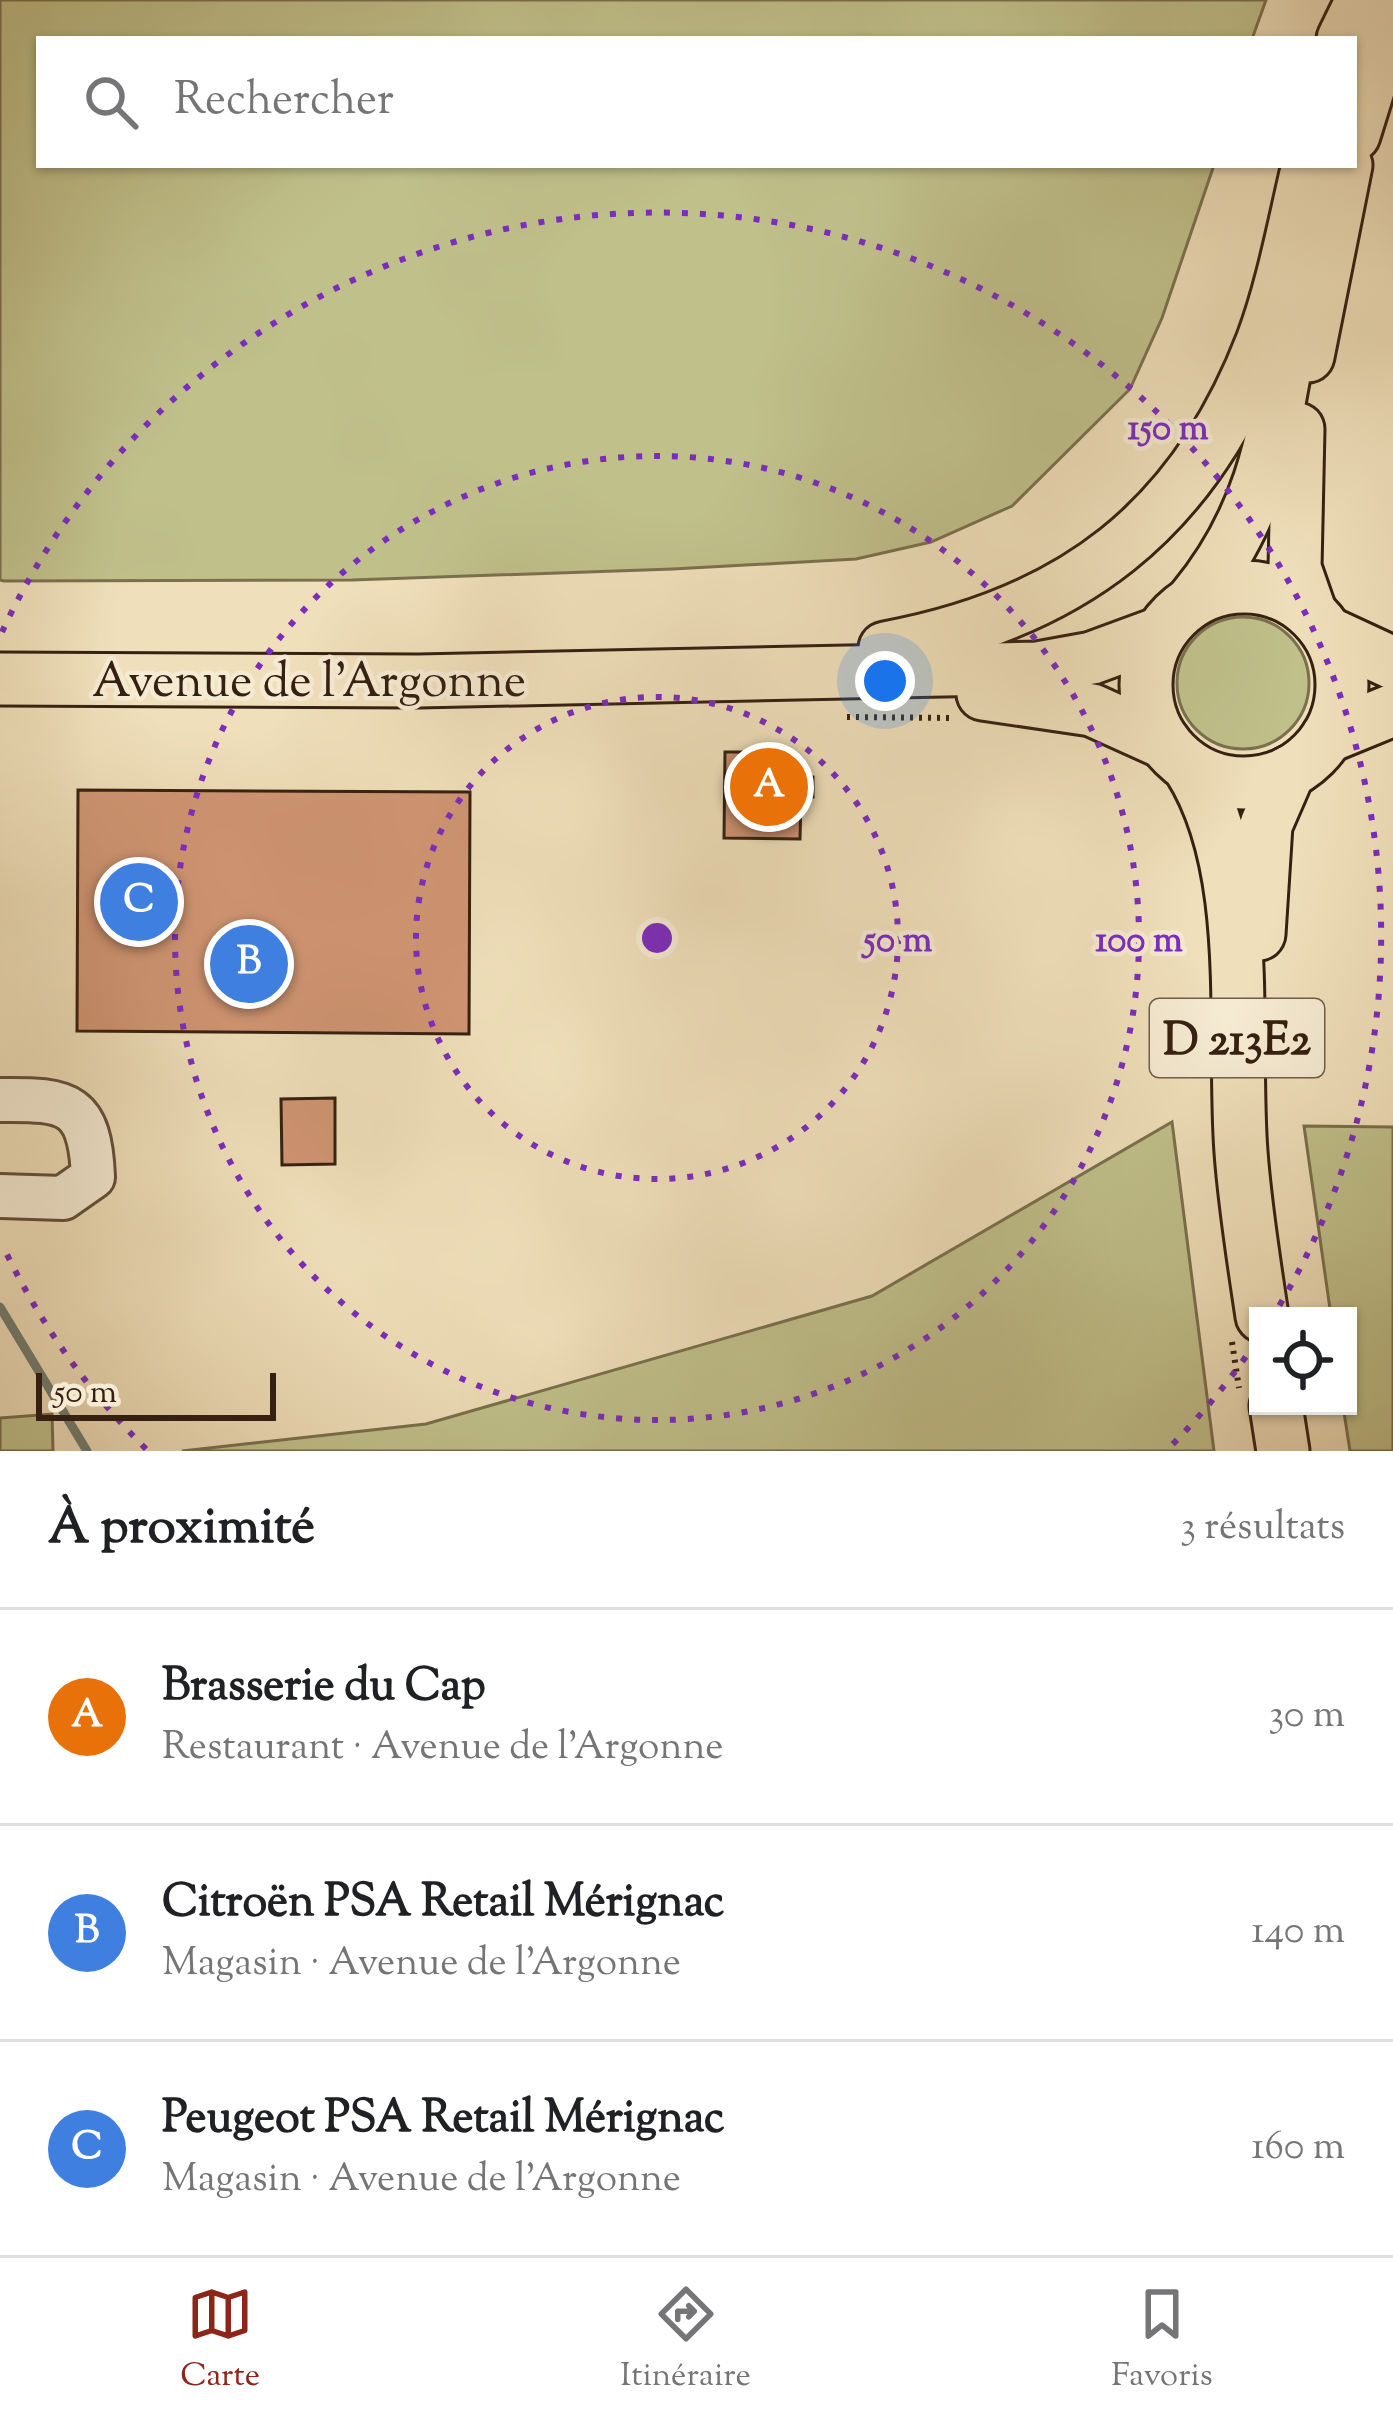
<!DOCTYPE html>
<html lang="fr">
<head>
<meta charset="utf-8">
<style>
	:root { --surface:#fff; --page:#f2f2f2; --text:#202124; --muted:#757577; --line:#e0e0e0; --accent:#8f2418 }
	body { margin:0; font-family:"Sorts Mill Goudy",serif; background:var(--page); color:var(--text) }
	.controls { position:absolute; right:36px; bottom:36px; display:grid; overflow:hidden; border-radius:0px; box-shadow:0 3px 9px #0004 }
	.controls button { width:108px; height:108px; display:grid; place-items:center; padding:0; border:0; border-bottom:3px solid var(--line); background:var(--surface); color:var(--text); font:60px sans-serif }
	.scale { position:absolute; left:36px; bottom:30px; width:240px; box-sizing:border-box; padding-left:12px; border:6px solid #352011; border-top:0; font-size:33px; line-height:42px; white-space:nowrap; color:#352011; -webkit-text-stroke:9px #f5ead2; paint-order:stroke }
	.you { position:absolute; left:885px; top:681px; width:42px; height:42px; margin:-30px; border:9px solid #fff; border-radius:50%; background:#1a73e8; box-shadow:0 0 0 18px #1a73e833 }
	.badge { display:grid; place-items:center; width:78px; height:78px; border-radius:50%; background:var(--accent); color:#fff; font-size:39px; font-weight:700 }
	.pin { position:absolute; translate:-50% -50%; border:6px solid #fff; box-shadow:0 3px 12px #0006 }
	.list { margin:0; padding:0; list-style:none }
	h2 { display:flex; justify-content:space-between; align-items:center; height:156px; margin:0; padding:0 48px; font-size:51px }
	h2 small { font-size:39px; font-weight:400; color:var(--muted) }
	.list li { display:grid; grid-template-columns:78px 1fr auto; gap:36px; align-items:center; box-sizing:border-box; height:216px; padding:0 48px; border-top:3px solid var(--line) }
	.list b { display:block; font-size:45px; white-space:nowrap }
	.list p { margin:0; font-size:39px; white-space:nowrap; color:var(--muted) }
	.list em { font-size:39px; font-style:normal; color:var(--muted) }
	.icon { flex:none; width:66px; height:66px; fill:none; stroke:currentColor; stroke-width:2; stroke-linecap:round; stroke-linejoin:round }
	.map { position:relative; flex:none; width:1393px; height:1451px; overflow:hidden }
	.search { position:absolute; background:var(--surface); box-shadow:0 3px 9px #0004; left:36px; right:36px; top:36px; height:132px; display:flex; align-items:center; gap:30px; box-sizing:border-box; padding:0 42px; border-radius:0px; color:var(--muted); font-size:45px }
	.sheet { height:804px; background:var(--surface) }
	nav { display:flex; justify-content:space-around; align-items:center; box-sizing:border-box; height:168px; border-top:3px solid var(--line); background:var(--surface); font-size:33px; color:var(--muted) }
	nav a { display:grid; justify-items:center; gap:6px }
	nav .on { color:var(--accent) }
	.map>svg:first-child { display:block }
	.green { fill:#c0c08b; stroke:#7a704e; stroke-width:3 }
	.lines { fill:none; stroke-linecap:round; stroke-linejoin:round }
	.stream { stroke:#727e72; stroke-width:9 }
	.building { fill:#d09573; stroke:#352011; stroke-width:3 }
	.minor-casing { stroke:#64503b; stroke-width:48 }
	.major-casing { stroke:#352011; stroke-width:57 }
	.path { stroke:#352011; stroke-width:6; stroke-dasharray:3 6; stroke-linecap:butt }
	.minor { stroke:#f5ead2; stroke-width:42 }
	.major { stroke:#efdfba; stroke-width:51 }
	.ring { fill:none; stroke:#7b2cbf; stroke-width:6; stroke-dasharray:6 12 }
	.labels { text-anchor:middle; stroke-width:9; stroke-linejoin:round; paint-order:stroke }
	.shield { fill:#f5ead2; stroke:#6f5d4b; stroke-width:3 }
	.shield-label { font-size:45px; font-weight:bold; fill:#352011 }
	.street-label { font-size:48px; fill:#352011; stroke:#f5ead2 }
	.centre { fill:#7b2cbf; stroke:#f5ead2; stroke-width:6 }
	.ring-label { font-size:36px; text-anchor:middle; font-weight:bold; fill:#7b2cbf; stroke:#f5ead2; stroke-width:9; stroke-linejoin:round; paint-order:stroke }
</style>
</head>
<body>
<div class="map">
<svg width="1393" height="1451" viewBox="0 0 1393 1451">
	<rect width="100%" height="100%" fill="#efdfba"/>
	<filter id="stains"><feTurbulence type="fractalNoise" baseFrequency=".00167" numOctaves="4"/><feColorMatrix values="0 0 0 0 .2 0 0 0 0 .09 0 0 0 0 .02 0 0 0 .5 -.17"/></filter>
	<radialGradient id="worn" r=".72"><stop offset=".6" stop-color="#630" stop-opacity="0"/><stop offset="1" stop-color="#630" stop-opacity=".3"/></radialGradient>
	<!-- green -->
	<g class="green">
		<polygon points="0,0 1266,0 1252,39 39,39 39,165 1214,165 1162,318 1130,389 1012,506 931,542 856,559 673,569 352,580 4,581 0,580"/>
		<circle cx="1243" cy="683" r="66"/>
		<polygon points="1172,1122 1214,1451 182,1451 426,1424 872,1296"/>
		<polygon points="1304,1126 1393,1127 1393,1451 1350,1451 1343,1406 1348,1406 1348,1316 1331,1316"/>
		<polygon points="52,1414 53,1451 0,1451 0,1418"/>
	</g>
	<g class="lines">
		<!-- stream -->
		<polyline class="stream" points="0,1307 87,1451"/>
	</g>
	<!-- building -->
	<g class="building">
		<polygon points="725,752 767,752 767,777 813,777 813,797 801,797 800,839 724,838"/>
		<polygon points="78,790 470,792 469,1034 77,1031"/>
		<polygon points="335,1098 335,1164 282,1165 281,1099"/>
	</g>
	<g class="lines">
		<!-- minor casing -->
		<g class="minor-casing">
			<path id="minor" d="M0,1100C69,1099 90,1103 93,1177L63,1198L0,1196"/>
		</g>
		<!-- major casing -->
		<g class="major-casing">
			<g id="major">
				<polyline points="1343,39 1362,0"/>
				<polyline points="1354,135 1393,10"/>
				<polyline points="1308,356 1346,165"/>
				<polyline points="1298,429 1295,568 1310,611"/>
				<circle cx="1244" cy="685" r="98"/>
				<path d="M1193,600C1268,510 1275,423 1295,312"/>
				<polyline points="1328,633 1393,663"/>
				<path d="M885,648C1070,614 1193,522 1262,342C1283,286 1294,224 1308,165"/>
				<polyline points="0,679 419,681 1037,668 1092,658 1160,633"/>
				<polyline points="983,694 1092,710 1165,743"/>
				<polyline points="1327,737 1393,710"/>
				<path d="M1189,767C1255,870 1232,1033 1241,1152C1245,1207 1254,1262 1262,1316"/>
				<polyline points="1259,934 1266,825 1289,772"/>
				<polyline points="1276,1406 1283,1451"/>
			</g>
		</g>
		<!-- path -->
		<g class="path">
			<polyline points="847,717 953,718"/>
			<polyline points="1232,1342 1239,1388"/>
		</g>
		<!-- minor -->
		<use href="#minor" class="minor"/>
		<!-- major -->
		<use href="#major" class="major"/>
	</g>
	<!-- distance rings -->
	<g class="ring">
		<circle cx="657" cy="938" r="241"/>
		<circle cx="657" cy="938" r="482"/>
		<path d="M1256 1342A723 723 0 0 1 1168 1449M146 1449A723 723 0 0 1 2 1244M2 632A723 723 0 1 1 1273 1316"/>
	</g>
	<g class="labels">
		<!-- shield labels -->
		<rect class="shield" x="1150" y="999" width="174" height="78" rx="9"/>
		<g class="shield-label">
			<text x="1237" y="1054">D 213E2</text>
		</g>
		<!-- street labels -->
		<g class="street-label">
			<text x="309" y="696">Avenue de l'Argonne</text>
		</g>
	</g>
	<circle cx="657" cy="938" r="18" class="centre"/>
	<g class="ring-label">
		<text x="1168" y="439">150 m</text>
		<text x="898" y="951">50 m</text>
		<text x="1139" y="951">100 m</text>
	</g>
	<rect width="100%" height="100%" filter="url(#stains)"/>
	<rect width="100%" height="100%" fill="url(#worn)"/>
</svg>
<div class="controls">
<button><svg class="icon" aria-label="locate" viewBox="0 0 24 24"><circle cx="12" cy="12" r="6"/><path d="M12 2v4M12 18v4M2 12h4M18 12h4"/></svg></button>
</div>
<div class="scale">50 m</div>
<div class="you"></div>
<div class="pin badge" style="left:769px;top:787px;background:#e8710a">A</div>
<div class="pin badge" style="left:249px;top:964px;background:#3f7fe0">B</div>
<div class="pin badge" style="left:139px;top:902px;background:#3f7fe0">C</div>
<div class="search"><svg class="icon" aria-label="search" viewBox="0 0 24 24"><circle cx="10" cy="10" r="6"/><path d="M15 15l6 6"/></svg>Rechercher</div>
</div>
<section class="sheet">
<h2>À proximité<small>3 résultats</small></h2>
<ul class="list">
<li><span class="badge" style="background:#e8710a">A</span><div><b>Brasserie du Cap</b><p>Restaurant · Avenue de l'Argonne</p></div><em>30 m</em></li>
<li><span class="badge" style="background:#3f7fe0">B</span><div><b>Citroën PSA Retail Mérignac</b><p>Magasin · Avenue de l'Argonne</p></div><em>140 m</em></li>
<li><span class="badge" style="background:#3f7fe0">C</span><div><b>Peugeot PSA Retail Mérignac</b><p>Magasin · Avenue de l'Argonne</p></div><em>160 m</em></li>
</ul>
</section>
<nav>
<a class="on"><svg class="icon" aria-label="map" viewBox="0 0 24 24"><path d="M3 6l6-2 6 2 6-2v14l-6 2-6-2-6 2zM9 4v14M15 6v14"/></svg>Carte</a>
<a><svg class="icon" aria-label="directions" viewBox="0 0 24 24"><path d="M12 3l9 9-9 9-9-9zM9 14v-3h6M13 9l2 2-2 2"/></svg>Itinéraire</a>
<a><svg class="icon" aria-label="saved" viewBox="0 0 24 24"><path d="M7 4h10v16l-5-4-5 4z"/></svg>Favoris</a>
</nav>
</body>
</html>
